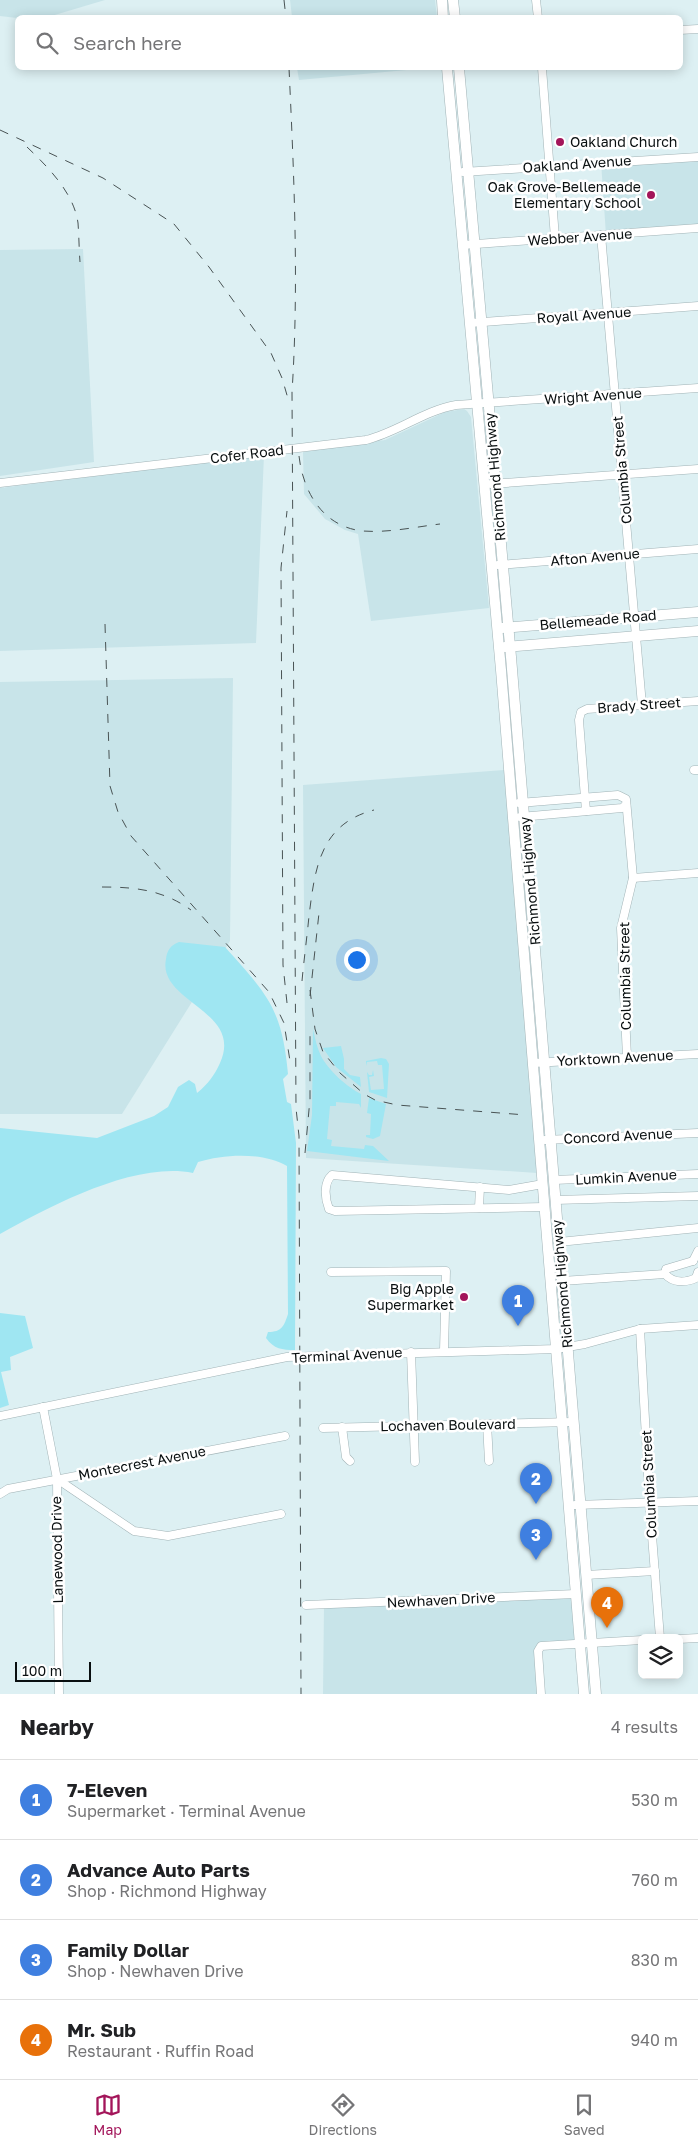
<!DOCTYPE html>
<html lang="en">
<head>
<meta charset="utf-8">
<style>
	:root { --surface:#fff; --page:#f6f6f6; --text:#202124; --muted:#757577; --line:#e0e0e0; --accent:#a3155a }
	body { margin:0; font-family:"Golos Text",sans-serif; background:var(--page); color:var(--text) }
	.controls { position:absolute; right:15px; bottom:15px; display:grid; overflow:hidden; border-radius:8px; box-shadow:0 2px 12px #0003 }
	.controls button { width:45px; height:45px; display:grid; place-items:center; padding:0; border:0; border-bottom:1px solid var(--line); background:var(--surface); color:var(--text); font:25px sans-serif }
	.scale { position:absolute; left:15px; bottom:12px; width:76px; box-sizing:border-box; padding-left:5px; border:2px solid #090f10; border-top:0; font-size:14px; line-height:18px; white-space:nowrap; color:#090f10; -webkit-text-stroke:4px #fff; paint-order:stroke }
	.you { position:absolute; left:356px; top:959px; width:18px; height:18px; margin:-12px; border:4px solid #fff; border-radius:50%; background:#1a73e8; box-shadow:0 0 0 8px #1a73e833 }
	.badge { display:grid; place-items:center; width:32px; height:32px; border-radius:50%; background:var(--accent); color:#fff; font-size:16px; font-weight:700 }
	.pin { position:absolute; translate:-50% -41px; filter:drop-shadow(0 1px 2px #0008) }
	.pin::after { content:''; position:absolute; top:26px; width:18px; height:15px; background:inherit; clip-path:polygon(0 0,100% 0,50% 100%) }
	.list { margin:0; padding:0; list-style:none }
	h2 { display:flex; justify-content:space-between; align-items:center; height:65px; margin:0; padding:0 20px; font-size:21px }
	h2 small { font-size:16px; font-weight:400; color:var(--muted) }
	.list li { display:grid; grid-template-columns:32px 1fr auto; gap:15px; align-items:center; box-sizing:border-box; height:80px; padding:0 20px; border-top:1px solid var(--line) }
	.list b { display:block; font-size:19px; white-space:nowrap }
	.list p { margin:0; font-size:16px; white-space:nowrap; color:var(--muted) }
	.list em { font-size:16px; font-style:normal; color:var(--muted) }
	.icon { flex:none; width:28px; height:28px; fill:none; stroke:currentColor; stroke-width:2; stroke-linecap:round; stroke-linejoin:round }
	.map { position:relative; flex:none; width:698px; height:1694px; overflow:hidden }
	.search { position:absolute; background:var(--surface); box-shadow:0 2px 12px #0003; left:15px; right:15px; top:15px; height:55px; display:flex; align-items:center; gap:12px; box-sizing:border-box; padding:0 18px; border-radius:8px; color:var(--muted); font-size:19px }
	.sheet { height:385px; background:var(--surface) }
	nav { display:flex; justify-content:space-around; align-items:center; box-sizing:border-box; height:70px; border-top:1px solid var(--line); background:var(--surface); font-size:14px; color:var(--muted) }
	nav a { display:grid; justify-items:center; gap:2px }
	nav .on { color:var(--accent) }
	.map>svg:first-child { display:block }
	.built { fill:#c8e4e9 }
	.green { fill:#9fe6f2 }
	.lines { fill:none; stroke-linecap:round; stroke-linejoin:round }
	.minor-casing { stroke:#a1b3b6; stroke-width:9 }
	.major-casing { stroke:#a1b3b6; stroke-width:11 }
	.minor { stroke:#fff; stroke-width:8 }
	.major { stroke:#fff; stroke-width:10 }
	.rail { stroke:#495354; stroke-width:1; stroke-dasharray:9 9; stroke-linecap:butt }
	.poi-dot { fill:#a3155a; stroke:#fff; stroke-width:2 }
	.labels { text-anchor:middle; stroke-width:5; stroke-linejoin:round; paint-order:stroke }
	.poi-label { font-size:14px; fill:#090f10; stroke:#fff; text-anchor:end }
	.street-label { font-size:14px; fill:#090f10; stroke:#fff }
</style>
</head>
<body>
<div class="map">
<svg width="698" height="1694" viewBox="0 0 698 1694">
	<rect width="100%" height="100%" fill="#ddf0f3"/>
	<!-- built -->
	<g class="built">
		<polygon points="0,0 105,0 48,17 17,18 0,16"/>
		<polygon points="290,0 435,0 437,17 292,17"/>
		<polygon points="297,68 428,68 299,80"/>
		<polygon points="698,155 698,228 606,235 601,162"/>
		<polygon points="83,249 94,462 0,476 0,250"/>
		<polygon points="464,409 467,411 471,417 489,608 371,621 358,534 345,530 325,519 304,494 303,452 385,440 445,412"/>
		<polygon points="264,455 256,643 0,651 0,488"/>
		<polygon points="233,678 230,941 122,1114 0,1114 0,682"/>
		<polygon points="504,770 537,1173 306,1158 303,785"/>
		<polygon points="576,1594 580,1643 541,1646 541,1694 323,1694 324,1605"/>
	</g>
	<!-- green -->
	<g class="green">
		<path d="M179,942L225,947C268,995 282,1009 288,1074L283,1079L287,1102L291,1104L296,1143L295,1350C282,1350 274,1349 266,1338L268,1332C282,1332 284,1326 288,1314L287,1166C262,1152 225,1154 198,1162L193,1173C135,1161 50,1206 0,1234V1128L97,1138L154,1116L168,1107L178,1087L189,1080L195,1084L197,1093C208,1084 214,1076 220,1063C244,1010 157,1002 166,959C167,950 171,945 179,942Z"/>
		<path d="M313,1029C315,1038 317,1048 321,1056C328,1070 347,1087 361,1094V1108L359,1104L336,1102V1106H330L327,1139L332,1140L331,1146L364,1149L365,1145L373,1146L389,1161L307,1151L312,1115Z"/>
		<polygon points="341,1046 344,1059 344,1069 350,1075 360,1077 361,1087 336,1067 323,1048"/>
		<polygon points="381,1058 386,1059 389,1064 387,1098 369,1092 367,1072 369,1075 372,1075 373,1070 374,1076 369,1077 371,1090 384,1089 382,1065 378,1065 377,1061 367,1062 366,1066 366,1061"/>
		<polygon points="369,1098 386,1104 380,1136 373,1139 366,1137 366,1135 370,1135 371,1114 367,1113"/>
		<polygon points="0,1313 25,1316 33,1348 10,1357 11,1370 1,1372 9,1405 0,1408"/>
	</g>
	<g class="lines">
		<!-- minor casing -->
		<g class="minor-casing">
			<g id="minor">
				<polyline points="536,0 538,18"/>
				<polyline points="680,30 698,29"/>
				<polyline points="542,68 555,238"/>
				<polyline points="463,172 698,157"/>
				<polyline points="601,235 642,705"/>
				<polyline points="463,245 698,228"/>
				<polyline points="470,323 698,306"/>
				<path d="M0,483L366,440C398,432 423,411 456,405L698,388"/>
				<polyline points="491,484 698,469"/>
				<polyline points="498,565 698,549"/>
				<polyline points="694,770 698,770"/>
				<polyline points="519,803 618,795 626,799 633,878 621,928 627,1057"/>
				<polyline points="586,811 579,720 581,712 587,709 698,701"/>
				<polyline points="520,817 622,808 626,805"/>
				<polyline points="633,878 698,873"/>
				<polyline points="533,1063 698,1054"/>
				<polyline points="545,1140 698,1133"/>
				<polyline points="554,1180 698,1174"/>
				<path d="M543,1184L509,1190L332,1175C323,1183 325,1199 329,1209L335,1211L544,1207"/>
				<polyline points="555,1200 698,1196"/>
				<polyline points="479,1208 480,1187"/>
				<polyline points="559,1242 698,1228"/>
				<path d="M693,1261L666,1269L665,1274C673,1283 685,1283 696,1278L698,1272"/>
				<polyline points="693,1261 698,1251"/>
				<polyline points="331,1272 446,1271 444,1351"/>
				<polyline points="562,1281 665,1274"/>
				<polyline points="640,1329 650,1510 660,1638"/>
				<polyline points="411,1352 415,1462"/>
				<polyline points="43,1407 57,1479 59,1694"/>
				<polyline points="0,1416 287,1357 556,1349 585,1344 640,1329 698,1325"/>
				<polyline points="487,1424 489,1461"/>
				<polyline points="342,1427 346,1457 350,1461"/>
				<polyline points="323,1428 573,1422"/>
				<polyline points="57,1479 134,1531 168,1536 281,1514"/>
				<polyline points="0,1494 8,1489 285,1436"/>
				<polyline points="575,1505 698,1501"/>
				<polyline points="586,1575 655,1571"/>
				<polyline points="306,1605 576,1594"/>
				<polyline points="679,1639 698,1638"/>
				<polyline points="541,1694 538,1651 541,1646 642,1640"/>
			</g>
		</g>
		<!-- major casing -->
		<g class="major-casing">
			<g id="major">
				<polyline points="442,0 443,18"/>
				<polyline points="453,0 455,18"/>
				<polyline points="447,68 501,670 584,1694"/>
				<polyline points="459,68 511,657 596,1694"/>
				<polyline points="502,628 698,612"/>
				<polyline points="505,647 698,631"/>
			</g>
		</g>
		<!-- minor -->
		<use href="#minor" class="minor"/>
		<!-- major -->
		<use href="#major" class="major"/>
		<!-- rail -->
		<g class="rail">
			<polyline points="284,0 286,18"/>
			<path d="M289,68C294,175 299,284 292,392L296,1108L299,1136L301,1694"/>
			<polyline points="0,130 103,178 174,224 209,267 271,353 282,378 289,402"/>
			<path d="M27,147C48,167 74,193 78,223C79,236 79,249 80,262"/>
			<path d="M299,456C303,492 323,527 363,531C388,533 415,527 440,524"/>
			<polyline points="105,624 110,786 118,812 131,836 269,992 284,1023 290,1061"/>
			<path d="M102,887C136,887 163,890 191,910"/>
			<path d="M302,981C304,959 307,937 309,916C315,868 320,824 374,810"/>
			<polyline points="310,990 315,1029 323,1052 340,1073 364,1094 375,1100 397,1105 526,1115"/>
			<polyline points="310,996 319,913"/>
			<polyline points="287,1003 283,965 281,568 287,511"/>
			<polyline points="305,1153 310,1099 310,1029"/>
		</g>
	</g>
	<!-- markers -->
	<g class="poi-dot">
		<circle cx="560" cy="142" r="5"/>
		<circle cx="651" cy="195" r="5"/>
		<circle cx="464" cy="1297" r="5"/>
	</g>
	<g class="labels">
		<!-- poi labels -->
		<g class="poi-label">
			<text x="570" y="147" text-anchor="start">Oakland Church</text>
			<text x="641" y="192">Oak Grove-Bellemeade<tspan x="641" dy="16">Elementary School</tspan></text>
			<text x="454" y="1294">Big Apple<tspan x="454" dy="16">Supermarket</tspan></text>
		</g>
		<!-- street labels -->
		<g class="street-label">
			<text transform="translate(577 164) rotate(-4)" y="5">Oakland Avenue</text>
			<text transform="translate(580 237) rotate(-4)" y="5">Webber Avenue</text>
			<text transform="translate(584 315) rotate(-4)" y="5">Royall Avenue</text>
			<text transform="translate(593 396) rotate(-4)" y="5">Wright Avenue</text>
			<text transform="translate(247 454) rotate(-7)" y="5">Cofer Road</text>
			<text transform="translate(622 470) rotate(-95)" y="5">Columbia Street</text>
			<text transform="translate(495 477) rotate(-95)" y="5">Richmond Highway</text>
			<text transform="translate(595 557) rotate(-5)" y="5">Afton Avenue</text>
			<text transform="translate(598 620) rotate(-5)" y="5">Bellemeade Road</text>
			<text transform="translate(639 705) rotate(-4)" y="5">Brady Street</text>
			<text transform="translate(530 881) rotate(-95)" y="5">Richmond Highway</text>
			<text transform="translate(625 976) rotate(-91)" y="5">Columbia Street</text>
			<text transform="translate(615 1058) rotate(-3)" y="5">Yorktown Avenue</text>
			<text transform="translate(618 1136) rotate(-3)" y="5">Concord Avenue</text>
			<text transform="translate(626 1177) rotate(-3)" y="5">Lumkin Avenue</text>
			<text transform="translate(562 1284) rotate(-95)" y="5">Richmond Highway</text>
			<text transform="translate(347 1355) rotate(-3)" y="5">Terminal Avenue</text>
			<text transform="translate(448 1425) rotate(-1)" y="5">Lochaven Boulevard</text>
			<text transform="translate(142 1463) rotate(-11)" y="5">Montecrest Avenue</text>
			<text transform="translate(649 1484) rotate(-93)" y="5">Columbia Street</text>
			<text transform="translate(57 1550) rotate(-91)" y="5">Lanewood Drive</text>
			<text transform="translate(441 1600) rotate(-3)" y="5">Newhaven Drive</text>
		</g>
	</g>
</svg>
<div class="controls">
<button><svg class="icon" aria-label="layers" viewBox="0 0 24 24"><path d="M12 4l9 5-9 5-9-5zM3 14l9 5 9-5"/></svg></button>
</div>
<div class="scale">100 m</div>
<div class="you"></div>
<div class="pin badge" style="left:518px;top:1326px;background:#3f7fe0">1</div>
<div class="pin badge" style="left:536px;top:1504px;background:#3f7fe0">2</div>
<div class="pin badge" style="left:536px;top:1560px;background:#3f7fe0">3</div>
<div class="pin badge" style="left:607px;top:1628px;background:#e8710a">4</div>
<div class="search"><svg class="icon" aria-label="search" viewBox="0 0 24 24"><circle cx="10" cy="10" r="6"/><path d="M15 15l6 6"/></svg>Search here</div>
</div>
<section class="sheet">
<h2>Nearby<small>4 results</small></h2>
<ul class="list">
<li><span class="badge" style="background:#3f7fe0">1</span><div><b>7-Eleven</b><p>Supermarket · Terminal Avenue</p></div><em>530 m</em></li>
<li><span class="badge" style="background:#3f7fe0">2</span><div><b>Advance Auto Parts</b><p>Shop · Richmond Highway</p></div><em>760 m</em></li>
<li><span class="badge" style="background:#3f7fe0">3</span><div><b>Family Dollar</b><p>Shop · Newhaven Drive</p></div><em>830 m</em></li>
<li><span class="badge" style="background:#e8710a">4</span><div><b>Mr. Sub</b><p>Restaurant · Ruffin Road</p></div><em>940 m</em></li>
</ul>
</section>
<nav>
<a class="on"><svg class="icon" aria-label="map" viewBox="0 0 24 24"><path d="M3 6l6-2 6 2 6-2v14l-6 2-6-2-6 2zM9 4v14M15 6v14"/></svg>Map</a>
<a><svg class="icon" aria-label="directions" viewBox="0 0 24 24"><path d="M12 3l9 9-9 9-9-9zM9 14v-3h6M13 9l2 2-2 2"/></svg>Directions</a>
<a><svg class="icon" aria-label="saved" viewBox="0 0 24 24"><path d="M7 4h10v16l-5-4-5 4z"/></svg>Saved</a>
</nav>
</body>
</html>
